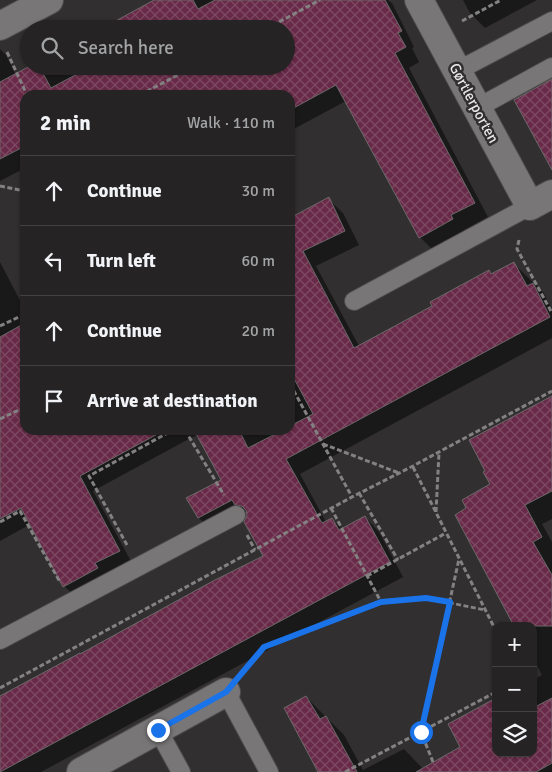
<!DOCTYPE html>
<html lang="en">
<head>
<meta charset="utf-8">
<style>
	:root { --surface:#252324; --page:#2d2b2c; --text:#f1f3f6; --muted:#a3a4a6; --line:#424041 }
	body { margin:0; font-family:Signika,sans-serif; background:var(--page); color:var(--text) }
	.controls { position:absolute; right:15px; bottom:15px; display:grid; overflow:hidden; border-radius:10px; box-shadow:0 1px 4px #0004 }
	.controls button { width:45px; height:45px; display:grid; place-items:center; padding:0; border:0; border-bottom:1px solid var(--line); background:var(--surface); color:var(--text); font:25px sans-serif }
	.stop { position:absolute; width:15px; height:15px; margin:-11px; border:4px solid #1a73e8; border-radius:50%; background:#fff }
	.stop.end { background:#1a73e8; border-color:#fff; box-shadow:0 1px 5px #0008 }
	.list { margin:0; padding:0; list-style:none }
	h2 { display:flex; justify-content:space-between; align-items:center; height:65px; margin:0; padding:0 20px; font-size:21px }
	h2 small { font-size:16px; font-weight:400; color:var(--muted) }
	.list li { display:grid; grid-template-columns:32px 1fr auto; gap:15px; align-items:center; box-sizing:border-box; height:70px; padding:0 20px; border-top:1px solid var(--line) }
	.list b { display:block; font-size:19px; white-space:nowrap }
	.list em { font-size:16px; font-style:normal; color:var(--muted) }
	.icon { flex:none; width:28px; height:28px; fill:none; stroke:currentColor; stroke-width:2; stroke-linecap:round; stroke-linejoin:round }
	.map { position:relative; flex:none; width:552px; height:772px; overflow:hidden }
	.search { position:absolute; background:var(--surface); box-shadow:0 1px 4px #0004; left:20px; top:20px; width:275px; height:55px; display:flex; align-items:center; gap:12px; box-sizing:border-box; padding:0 18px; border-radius:28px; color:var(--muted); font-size:19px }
	.panel { position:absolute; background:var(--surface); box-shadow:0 1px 4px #0004; left:20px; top:90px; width:275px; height:345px; border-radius:15px }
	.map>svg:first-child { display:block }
	.shadow { fill:#0007 }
	.building { fill:url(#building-cross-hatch); stroke:#6b6869 }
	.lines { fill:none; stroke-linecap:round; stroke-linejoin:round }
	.lane-casing { stroke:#4f4d4e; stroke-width:20 }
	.street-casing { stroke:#4f4d4e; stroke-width:30 }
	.path { stroke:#838182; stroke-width:3; stroke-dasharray:5 2.5; stroke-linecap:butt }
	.lane { stroke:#797677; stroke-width:18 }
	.street { stroke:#797677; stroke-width:28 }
	.route { stroke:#1a73e8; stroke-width:6 }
	.labels { text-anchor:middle; stroke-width:5; stroke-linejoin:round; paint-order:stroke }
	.street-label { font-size:15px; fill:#e9e8e8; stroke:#312f30 }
</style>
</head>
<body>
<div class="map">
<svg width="552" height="772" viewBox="0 0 552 772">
	<defs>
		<pattern id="building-cross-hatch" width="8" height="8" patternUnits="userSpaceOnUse" patternTransform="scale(1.25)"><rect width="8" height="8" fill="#682a48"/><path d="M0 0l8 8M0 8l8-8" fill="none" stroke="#7e4962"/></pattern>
	</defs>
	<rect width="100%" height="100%" fill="#312f30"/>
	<!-- shadow -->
	<g class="shadow">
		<polygon points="158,0 388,0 392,3 414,47 412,48 419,62 409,68 488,217 464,230 467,234 434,251 420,237 346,101 290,131 290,95 25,95 25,168 0,181 0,49 6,55 16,75 33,66 286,66 286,29 105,29"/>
		<polygon points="463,0 537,0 485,28 470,13"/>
		<polygon points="328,199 343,213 359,245 316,266 359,346 434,307 489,272 492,275 514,264 543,292 552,309 552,338 300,474 326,522 332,519 342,529 365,517 379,532 403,577 41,772 0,772 0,698 264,557 246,515 213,532 199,518 188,499 223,480 198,434 93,491 133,565 79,600 64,586 31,524 0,541 0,262 25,310 25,430 290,430 290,218 291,219"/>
		<polygon points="552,397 552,519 542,524 552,542 552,772 319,772 306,697 344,735 363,770 404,749 423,769 496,753 533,753 533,680 542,675 533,658 533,626 467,508 492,485"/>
	</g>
	<!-- building -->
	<g class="building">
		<polygon points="154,0 193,0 198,9 215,0 385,0 402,31 398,33 406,47 395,53 475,203 451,215 453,219 419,238 336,85 290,110 290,95 25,95 25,146 0,159 0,82 30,66 39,66 51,88 92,66 286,66 286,29 101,29"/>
		<polygon points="552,79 552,170 514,100"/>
		<polygon points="329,197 345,231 303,251 354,348 432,306 430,302 489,270 491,274 514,262 527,286 533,283 550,317 286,459 322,523 332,518 339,530 365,516 390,562 0,772 0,696 80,653 80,654 213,581 263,556 244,522 247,515 246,510 242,506 235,505 232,500 198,518 186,498 221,480 194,430 239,430 248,448 283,430 290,430 290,426 313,414 290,371 290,218"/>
		<polygon points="25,323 25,430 165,430 80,476 120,551 95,563 98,568 63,587 21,508 0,519 0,337"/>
		<polygon points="552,396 552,491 525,505 542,537 533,542 552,575 552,626 514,626 455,515 466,508 462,500 490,484 483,472 485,471 469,440"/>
		<polygon points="306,696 320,719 326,716 357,772 318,772 284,708"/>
		<polygon points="496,698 496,753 533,753 533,708 552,698 552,763 536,772 416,772 460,747 448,724"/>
	</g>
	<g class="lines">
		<!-- lane casing -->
		<g class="lane-casing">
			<g id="lane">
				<polyline points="457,71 552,21"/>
				<polyline points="477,108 552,67"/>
				<polyline points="354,301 530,206"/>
				<polyline points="0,640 236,515"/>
				<polyline points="226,692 269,772"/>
				<polyline points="158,730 181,772"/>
			</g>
		</g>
		<!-- street casing -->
		<g class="street-casing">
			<g id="street">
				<polyline points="419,0 530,206 552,194"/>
				<polyline points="0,26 49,0"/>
				<polyline points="81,772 226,692"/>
			</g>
		</g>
		<!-- path -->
		<g class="path">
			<polyline points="462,21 501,0"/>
			<polyline points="266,29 320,0"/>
			<polyline points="7,52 27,95"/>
			<polyline points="140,95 195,66"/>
			<polyline points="0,186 25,191"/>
			<polyline points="519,240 517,249 552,313"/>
			<polyline points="0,326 25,314"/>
			<polyline points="290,384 352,497"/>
			<polyline points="0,419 25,407"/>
			<polyline points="185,430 224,495"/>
			<polyline points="323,444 399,473"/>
			<polyline points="413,467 496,631"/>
			<polyline points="359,493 398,560"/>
			<polyline points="331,508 381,602"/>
			<polyline points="436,512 439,453"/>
			<polyline points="0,522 20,511 60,582"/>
			<polyline points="247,535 255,550"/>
			<polyline points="127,545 89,476 173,430"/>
			<polyline points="367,576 446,533"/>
			<polyline points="244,671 264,647 381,602 426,598 485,610"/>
			<polyline points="0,688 352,497 413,466 552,391"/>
			<polyline points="433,762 421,732 459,559"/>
			<polyline points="345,772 496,692"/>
		</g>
		<!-- lane -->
		<use href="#lane" class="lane"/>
		<!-- street -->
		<use href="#street" class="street"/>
	</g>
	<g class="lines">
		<!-- route -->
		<polyline class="route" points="158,730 226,692 264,647 381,602 426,598 450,602 421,732"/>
	</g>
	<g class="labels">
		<!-- street labels -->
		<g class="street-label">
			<text transform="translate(474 103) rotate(62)" y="5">Gørtlerporten</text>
		</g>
	</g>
</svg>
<div class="controls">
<button>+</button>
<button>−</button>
<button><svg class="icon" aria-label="layers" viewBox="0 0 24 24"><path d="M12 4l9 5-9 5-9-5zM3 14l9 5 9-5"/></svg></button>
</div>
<div class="stop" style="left:421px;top:732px"></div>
<div class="stop end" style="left:158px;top:730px"></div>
<div class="search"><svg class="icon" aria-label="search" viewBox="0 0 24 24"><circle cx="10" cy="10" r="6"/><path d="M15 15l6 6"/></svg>Search here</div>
<section class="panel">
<h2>2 min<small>Walk · 110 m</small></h2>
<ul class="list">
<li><svg class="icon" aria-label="ahead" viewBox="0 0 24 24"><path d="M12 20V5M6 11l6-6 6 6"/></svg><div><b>Continue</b></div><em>30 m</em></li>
<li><svg class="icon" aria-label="left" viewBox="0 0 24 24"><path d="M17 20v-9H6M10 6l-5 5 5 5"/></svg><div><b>Turn left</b></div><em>60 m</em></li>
<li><svg class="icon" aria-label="ahead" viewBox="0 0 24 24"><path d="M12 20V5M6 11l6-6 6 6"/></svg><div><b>Continue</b></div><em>20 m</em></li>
<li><svg class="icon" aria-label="arrive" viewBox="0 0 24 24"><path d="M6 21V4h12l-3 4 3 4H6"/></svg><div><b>Arrive at destination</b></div></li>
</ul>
</section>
</div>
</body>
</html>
